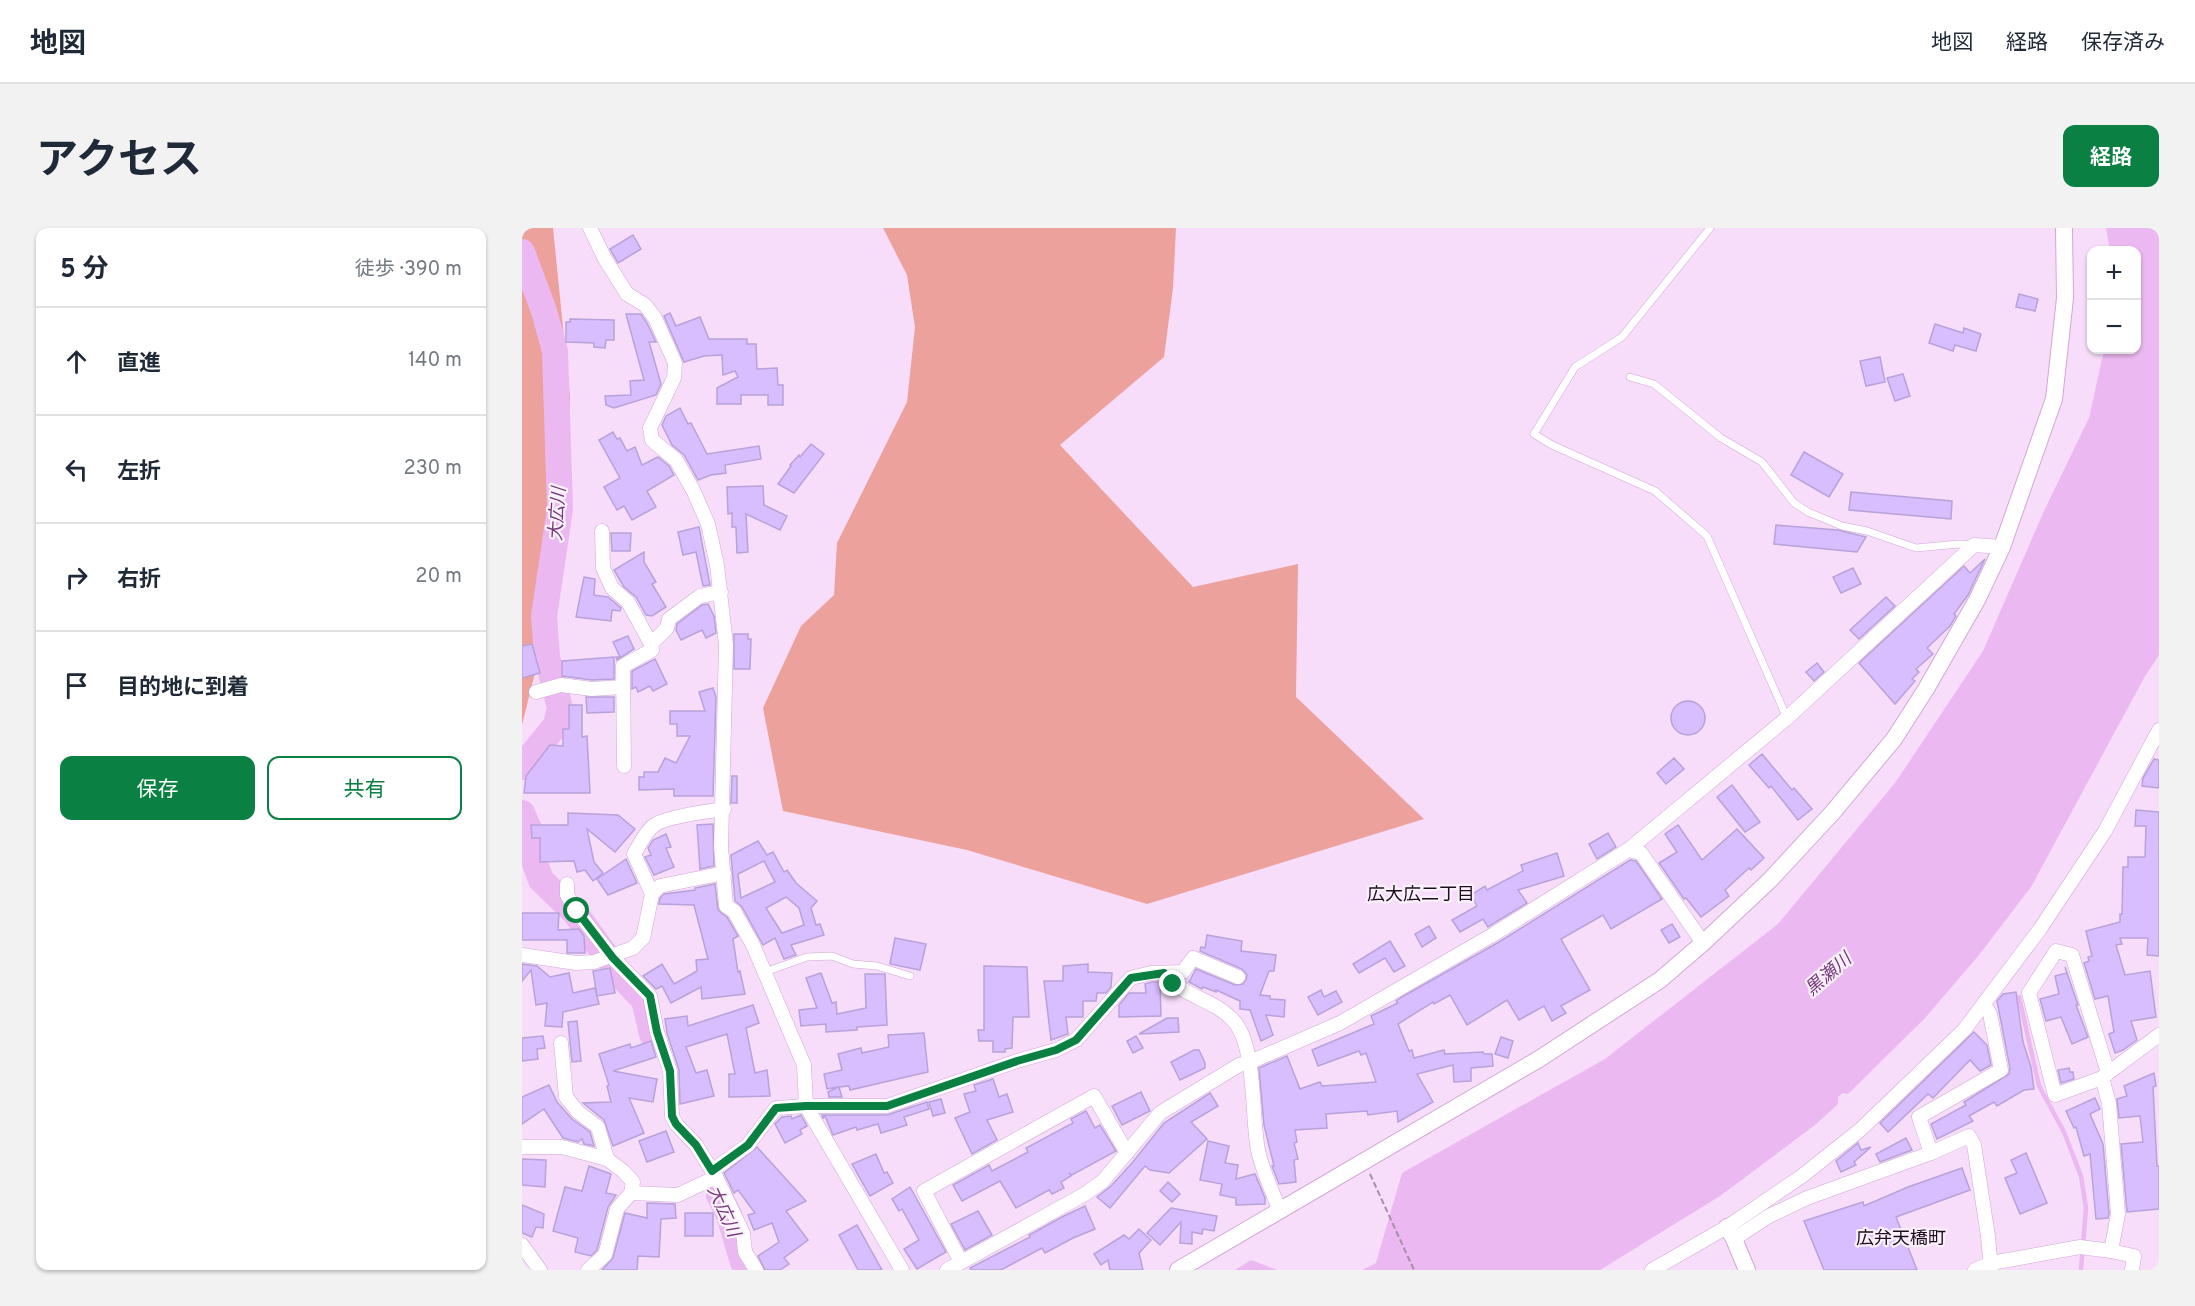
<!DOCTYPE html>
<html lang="ja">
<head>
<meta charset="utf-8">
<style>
	:root { --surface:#fff; --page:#f2f2f3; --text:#1f2937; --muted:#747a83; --line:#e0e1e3; --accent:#0b8043 }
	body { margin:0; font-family:Overpass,"Noto Sans JP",sans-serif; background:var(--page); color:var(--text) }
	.controls { position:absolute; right:18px; top:18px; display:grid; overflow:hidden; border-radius:12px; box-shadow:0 2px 4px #0004 }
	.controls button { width:54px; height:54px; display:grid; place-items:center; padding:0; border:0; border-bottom:2px solid var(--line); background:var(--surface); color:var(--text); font:30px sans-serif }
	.stop { position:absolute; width:18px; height:18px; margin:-14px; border:4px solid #0b8043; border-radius:50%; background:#fff }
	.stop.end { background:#0b8043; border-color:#fff; box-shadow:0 2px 6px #0008 }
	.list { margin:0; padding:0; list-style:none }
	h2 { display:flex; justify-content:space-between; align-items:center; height:78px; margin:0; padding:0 24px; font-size:26px }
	h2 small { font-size:20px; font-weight:400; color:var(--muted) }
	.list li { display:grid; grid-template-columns:39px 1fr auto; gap:18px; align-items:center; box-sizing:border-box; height:108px; padding:0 24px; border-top:2px solid var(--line) }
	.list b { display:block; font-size:22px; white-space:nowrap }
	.list em { font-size:20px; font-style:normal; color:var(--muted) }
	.actions { display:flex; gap:12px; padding:18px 24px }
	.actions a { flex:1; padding:14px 0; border:2px solid var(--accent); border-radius:12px; text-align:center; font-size:21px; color:var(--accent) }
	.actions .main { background:var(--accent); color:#fff }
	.icon { flex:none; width:33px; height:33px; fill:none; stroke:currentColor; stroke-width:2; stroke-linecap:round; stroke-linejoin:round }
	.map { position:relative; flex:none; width:1637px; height:1042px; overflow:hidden; border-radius:12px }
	header { display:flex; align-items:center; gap:36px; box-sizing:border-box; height:84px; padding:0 30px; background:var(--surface); border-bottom:2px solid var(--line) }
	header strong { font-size:28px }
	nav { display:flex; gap:33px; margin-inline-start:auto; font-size:21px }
	.intro { display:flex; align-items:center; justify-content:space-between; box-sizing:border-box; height:144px; padding:0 36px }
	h1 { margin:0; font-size:42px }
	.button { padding:15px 27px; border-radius:12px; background:var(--accent); color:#fff; font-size:21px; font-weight:700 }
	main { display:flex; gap:36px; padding:0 36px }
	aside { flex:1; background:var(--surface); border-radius:12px; box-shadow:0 2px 4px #0004 }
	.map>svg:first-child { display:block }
	.green { fill:#eca19c }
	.water { fill:#ebb8f1 }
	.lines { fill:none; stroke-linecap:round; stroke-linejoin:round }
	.stream { stroke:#ebb8f1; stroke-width:4.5 }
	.river { stroke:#ebb8f1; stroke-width:26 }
	.building { fill:#d8bdff; stroke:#b8a2d9; stroke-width:1.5; fill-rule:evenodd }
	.service-casing { stroke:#d1a7d6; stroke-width:8 }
	.minor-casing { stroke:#d1a7d6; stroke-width:15 }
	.tertiary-casing { stroke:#d1a7d6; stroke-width:18 }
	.path { stroke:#a58fa7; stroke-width:2; stroke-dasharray:6 3; stroke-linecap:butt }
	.service { stroke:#fff; stroke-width:7 }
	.minor { stroke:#fff; stroke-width:14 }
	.tertiary { stroke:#fff; stroke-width:16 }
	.route { stroke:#0b8043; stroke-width:8 }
	.labels { text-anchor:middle; stroke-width:4.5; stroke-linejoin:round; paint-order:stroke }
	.water-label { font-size:18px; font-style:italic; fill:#75397c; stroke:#faf1fa }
	.neighbourhood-label { font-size:18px; fill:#1d0d1e; stroke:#faf1fa }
</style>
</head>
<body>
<header>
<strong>地図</strong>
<nav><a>地図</a><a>経路</a><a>保存済み</a></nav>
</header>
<div class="intro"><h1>アクセス</h1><a class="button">経路</a></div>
<main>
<aside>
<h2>5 分<small>徒歩 · 390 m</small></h2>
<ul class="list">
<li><svg class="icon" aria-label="ahead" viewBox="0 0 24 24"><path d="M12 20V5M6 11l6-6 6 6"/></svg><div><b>直進</b></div><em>140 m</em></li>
<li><svg class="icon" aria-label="left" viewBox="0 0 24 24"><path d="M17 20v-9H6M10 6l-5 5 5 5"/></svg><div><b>左折</b></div><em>230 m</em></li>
<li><svg class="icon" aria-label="right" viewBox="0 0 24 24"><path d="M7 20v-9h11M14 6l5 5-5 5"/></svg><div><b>右折</b></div><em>20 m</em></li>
<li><svg class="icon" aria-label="arrive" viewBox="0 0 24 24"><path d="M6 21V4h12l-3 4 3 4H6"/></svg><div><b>目的地に到着</b></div></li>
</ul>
<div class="actions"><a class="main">保存</a><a>共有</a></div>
</aside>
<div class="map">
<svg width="1637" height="1042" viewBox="0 0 1637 1042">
	<rect width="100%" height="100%" fill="#f7ddfa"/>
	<!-- green -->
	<g class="green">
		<polygon points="0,0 31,0 48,169 46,246 39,340 0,497"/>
		<polygon points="361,0 654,0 651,60 642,129 538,217 671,359 776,336 774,469 902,591 625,676 445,622 261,583 241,480 279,398 312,367 315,315 385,174 393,99 385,47"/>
	</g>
	<!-- water -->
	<g class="water">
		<polygon points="1584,0 1637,0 1637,427 1622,450 1509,659 1457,727 1403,790 1326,866 1321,865 1316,869 1316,876 1293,897 1198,968 1078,1042 840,1042 854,1035 880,945 1083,831 1256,696 1373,555 1461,423 1522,283 1567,190 1582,122 1614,122 1614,22 1588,22"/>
		<polygon points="729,1032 755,1042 713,1042"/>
	</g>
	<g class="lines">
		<!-- stream -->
		<polyline class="stream" points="1497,769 1517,858 1542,904 1559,948 1564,980 1559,1042"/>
		<!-- river -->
		<g class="river">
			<polyline points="0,24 22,83 33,123 38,281 22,388 25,429 38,480 34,497 0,539"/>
			<polyline points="0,585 7,601 10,627 19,652 53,685 98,747 122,772 130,806"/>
			<polyline points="197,967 207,987 221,1034 228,1042"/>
		</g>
	</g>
	<!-- building -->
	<g class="building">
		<polygon points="111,7 119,21 96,35 88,21"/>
		<polygon points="1497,66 1516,71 1513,83 1494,79"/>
		<polygon points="148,85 154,98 178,89 187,111 225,111 225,116 234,116 235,141 255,140 256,157 261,157 261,177 246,177 246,167 219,167 219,176 195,176 195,160 216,149 213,143 201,147 200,127 182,128 162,134 142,88"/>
		<polygon points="104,86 119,86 125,95 134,114 127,114 139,156 134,167 92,180 84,177 83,168 109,167 108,153 122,152"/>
		<polygon points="48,91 92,92 92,112 84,112 83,120 72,119 72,115 44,114 44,94 48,94"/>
		<polygon points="1413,96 1441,105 1442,100 1459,106 1454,123 1433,117 1431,123 1407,115"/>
		<polygon points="1358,129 1363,154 1344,158 1338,133"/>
		<polygon points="1381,146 1388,168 1373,173 1365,150"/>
		<polygon points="158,180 166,196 169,195 185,226 237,218 239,231 203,237 204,245 189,247 176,252 162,227 150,217 140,197 144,188"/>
		<polygon points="91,204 95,211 98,210 105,223 113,219 120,237 136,229 147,238 152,247 125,263 134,279 110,292 102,278 95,282 82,259 98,250 77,212"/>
		<polygon points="289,216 302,226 272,265 256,256 269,238 268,237 277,227 278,229"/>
		<polygon points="1282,224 1321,246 1307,269 1269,247"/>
		<polygon points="241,258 242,277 265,288 258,302 224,286 226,324 215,325 214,299 210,299 210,285 206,286 205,259"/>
		<polygon points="1329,264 1430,273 1429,291 1327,282"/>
		<polygon points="1254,297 1316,302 1344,309 1335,324 1252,316"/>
		<polygon points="177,299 188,357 181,358 174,324 161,327 156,304"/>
		<polygon points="89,305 109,305 108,323 90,323"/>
		<polygon points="122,324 122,334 134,354 130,356 144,379 130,388 124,387 114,369 102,359 92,342"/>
		<polygon points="1463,331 1446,367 1432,386 1434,388 1428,398 1405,420 1411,426 1394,441 1397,444 1390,451 1393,453 1373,476 1337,435 1442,338 1448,345"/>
		<polygon points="1331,340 1339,356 1319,365 1311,349"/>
		<polygon points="62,349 73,351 72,367 86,369 99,380 98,383 90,382 89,393 54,389"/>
		<polygon points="1364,369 1373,378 1337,411 1328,402"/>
		<polygon points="186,376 192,388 194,405 184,410 180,402 159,412 154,402 155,396 180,377"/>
		<polygon points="212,406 226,406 226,411 229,411 228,441 212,441"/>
		<polygon points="106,408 112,421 95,432 94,429 98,429 91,414"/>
		<polygon points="10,416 18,445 0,450 0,418"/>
		<polygon points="92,429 92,451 70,452 40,448 40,433"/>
		<polygon points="133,431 145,456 131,463 128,458 116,464 114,459 110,461 110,443"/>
		<polygon points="1295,435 1302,444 1292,453 1284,444"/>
		<polygon points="191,460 194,469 191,568 152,568 152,561 117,562 117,549 122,549 122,544 136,544 143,530 154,535 168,508 155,508 155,496 148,496 148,483 183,483 177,464"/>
		<polygon points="64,469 92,469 92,484 65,485"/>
		<circle cx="1166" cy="490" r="17"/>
		<polygon points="47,477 60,477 60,509 65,508 68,565 2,565 4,548 28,517 41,518 41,501 47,501"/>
		<polygon points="1240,526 1270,562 1272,560 1290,581 1276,592 1249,558 1247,560 1227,537"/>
		<polygon points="1152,530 1162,541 1144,556 1135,545"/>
		<polygon points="1632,531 1637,532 1637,560 1620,558 1621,550"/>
		<polygon points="210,548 215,548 215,575 209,575"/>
		<polygon points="1210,557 1238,594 1223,604 1195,569"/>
		<polygon points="1614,582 1637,584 1637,728 1625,727 1626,710 1598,710 1600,716 1594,717 1603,747 1628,743 1634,789 1609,793 1615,812 1601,822 1593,825 1587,806 1592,804 1586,768 1573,771 1562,735 1567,733 1566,729 1570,728 1564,703 1598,694 1598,686 1600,686 1601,639 1606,639 1606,629 1623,629 1624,598 1613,598"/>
		<polygon points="46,585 96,587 113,601 93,624 65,601 72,634 81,645 71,653 63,642 55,644 52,633 18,634 18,610 10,610 9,597 46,597"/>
		<polygon points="191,596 192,638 178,641 175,597"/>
		<polygon points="1156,597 1180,632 1215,601 1242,630 1229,642 1227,640 1203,662 1207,668 1179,689 1164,670 1162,671 1137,635 1155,624 1143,606"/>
		<polygon points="1086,605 1094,619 1075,631 1067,616"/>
		<polygon points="144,606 149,619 144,620 152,639 132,647 123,629 129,627 126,620 131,612"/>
		<path d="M236,613L245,627L251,624L262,644L265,642L274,655L295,673L289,680L294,697L298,696L302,707L269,717L274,727L262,731L253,710L241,717L220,679L213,673L209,627ZM242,633L253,654L219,670L216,646ZM264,669L277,680L282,697L260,705L244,680Z"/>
		<polygon points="1035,625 1042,648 996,662 1005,675 966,699 961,691 938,704 930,692 955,678 949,667 963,658 965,662 1001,643 999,637"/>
		<polygon points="104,631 115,655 86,667 75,651"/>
		<polygon points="1108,632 1114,633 1140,671 1089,701 1081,687 1039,711 1068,762 1039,778 1044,785 1030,793 1022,778 997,792 985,772 945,797 928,767 912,776 911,774 876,796 887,823 890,822 892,830 922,822 923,826 961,824 962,826 970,826 971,838 949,840 949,853 932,854 931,837 895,846 911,874 876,894 875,883 846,887 845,883 804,886 805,900 773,902 775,914 772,915 776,931 772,932 774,954 757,956 750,938 752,938 742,897 737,840 765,828 778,861 798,854 800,858 854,854 844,825 839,827 837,823 796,838 790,822 852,796 849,788 876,775 874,773 880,769 977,714"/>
		<polygon points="193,656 196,682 205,689 216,708 211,711 216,744 218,743 223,766 180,771 179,759 149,775 140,758 134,761 121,748 140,736 152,756 175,743 174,732 186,731 172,677 137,676 138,670 142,666 173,662 173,660"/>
		<polygon points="0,685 37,685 36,702 57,701 62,708 63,725 45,725 45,712 0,712"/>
		<polygon points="1150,696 1158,709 1147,715 1139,702"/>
		<polygon points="907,698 914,710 900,719 893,706"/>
		<polygon points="685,707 720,713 719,723 754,727 752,743 747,743 738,767 748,768 748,771 763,772 762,789 744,787 751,807 739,813 728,782 718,781 718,773 694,762 694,764 681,759 680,761 667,754 674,741 713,757 721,756 724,752 725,747 720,741 678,723 679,719 683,720"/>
		<polygon points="373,710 404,716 398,742 368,736"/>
		<polygon points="868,713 883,738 872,744 863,730 837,745 831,736"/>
		<polygon points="0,736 15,738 28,749 47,745 51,765 73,760 77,776 41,784 40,799 23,798 25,775 14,777 9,742 0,753"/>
		<polygon points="566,736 566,744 590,745 589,759 584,765 575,765 574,773 561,773 561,789 544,789 546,806 529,812 522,753 541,753 541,738"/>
		<polygon points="462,738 505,739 507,789 491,789 490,820 483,821 483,824 471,824 471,813 457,813 456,802 462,802"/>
		<polygon points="1543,739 1556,777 1554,777 1566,809 1550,816 1539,789 1524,793 1518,771 1537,766 1533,748 1545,745"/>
		<polygon points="88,740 93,765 75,768 71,743"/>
		<polygon points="299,745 310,775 314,774 315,786 344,780 343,746 363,746 365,797 335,799 335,802 304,804 304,796 279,798 277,782 295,780 284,750"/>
		<polygon points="630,754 638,754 639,788 597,789 597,777 607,765 624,765 623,756"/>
		<polygon points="799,762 802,769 814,763 820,774 796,787 786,769"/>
		<polygon points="1494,764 1501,814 1509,839 1512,861 1502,862 1475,878 1472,874 1447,888 1451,893 1415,911 1409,896 1444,877 1442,874 1487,846 1488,840 1475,773 1481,766"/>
		<polygon points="231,777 237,795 224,800 233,845 245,842 248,868 207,869 207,846 213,846 205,806 164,819 174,845 185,842 192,868 158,876 157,842 145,805 143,791 165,788 166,798"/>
		<polygon points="645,790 656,790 657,804 617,806"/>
		<polygon points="55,793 59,833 50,834 46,794"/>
		<polygon points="1452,804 1465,817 1469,837 1458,843 1448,832 1411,870 1406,866 1366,904 1358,895"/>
		<polygon points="402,805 406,844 328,862 327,858 317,859 320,869 307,869 306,864 316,859 305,861 302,846 320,842 316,826 339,820 340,825 367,819 366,807"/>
		<polygon points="21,808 23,820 15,821 16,831 0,833 0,810"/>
		<polygon points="614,808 621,820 611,825 605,813"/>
		<polygon points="979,809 991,813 986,830 973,826"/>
		<polygon points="129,813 134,829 91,843 135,851 131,874 107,870 122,905 91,918 82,892 61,875 89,874 85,858 87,857 77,826 108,816 109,820"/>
		<polygon points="672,822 677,822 683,835 683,840 658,852 649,834"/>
		<polygon points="1547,840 1548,844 1551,844 1552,851 1539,855 1536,842"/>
		<polygon points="1632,845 1634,858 1631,859 1635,938 1637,938 1637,981 1605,984 1599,916 1621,914 1618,888 1597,890 1595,871 1605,868 1602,858"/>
		<polygon points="471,851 477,869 485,866 491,884 465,892 475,912 450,926 433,890 448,884 442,866 454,863 452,857"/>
		<polygon points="27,857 35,874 50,891 68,904 72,918 62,916 60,911 56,914 41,910 22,881 0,896 0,869"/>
		<polygon points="619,864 628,883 600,897 590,878"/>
		<polygon points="688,865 696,878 669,894 685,911 647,945 628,942 623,938 588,980 575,969 589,958 610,935 642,895"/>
		<polygon points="1573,870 1578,881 1568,886 1581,916 1587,986 1586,990 1574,991 1568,926 1562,928 1554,899 1552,900 1544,883"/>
		<polygon points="419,871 423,885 411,888 407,874"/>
		<polygon points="405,874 407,881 382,889 385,897 359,905 356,896 335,902 334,899 311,907 303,888 301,890 300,887 365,887"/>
		<polygon points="564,883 573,900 578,897 594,923 550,947 548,946 549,948 539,954 542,960 530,966 527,962 494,980 478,953 440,973 431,957 467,937 470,943 506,924 504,920 551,895 549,891"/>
		<polygon points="279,887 285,898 278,902 280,906 263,915 253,896 260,889 269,888 270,891"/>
		<polygon points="144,903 152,924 125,934 117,913"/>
		<polygon points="1384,910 1390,922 1358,934 1354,926"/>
		<polygon points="686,913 707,918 703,935 716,937 714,951 733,946 743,970 743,976 714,977 714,970 698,967 700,956 678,952"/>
		<polygon points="1336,915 1339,922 1349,919 1332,934 1334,937 1319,944 1314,933"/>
		<polygon points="235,919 284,973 264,983 286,1012 262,1030 267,1036 258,1042 243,1042 236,1028 257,1014 250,995 232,1002 226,987 233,985 216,962 212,965 202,945"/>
		<polygon points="1504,925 1525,975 1498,986 1483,950 1495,945 1489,932"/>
		<polygon points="354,926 362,945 365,944 371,955 348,968 330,936"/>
		<polygon points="0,931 24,932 23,959 0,957"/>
		<polygon points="67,938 89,946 84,965 94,967 86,979 75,1022 69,1028 53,1024 56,1010 31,1003 43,959 60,963"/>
		<polygon points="1440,940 1448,962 1374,989 1395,1042 1302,1042 1282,993 1341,974 1342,978 1386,959"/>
		<polygon points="646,954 658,966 650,974 638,963"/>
		<polygon points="388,959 424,1024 395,1041 382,1021 397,1012 380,981 377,983 370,971"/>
		<polygon points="125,975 153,976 154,990 139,991 137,1029 116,1028 115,1042 80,1042 91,1030 103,985 125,990"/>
		<polygon points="0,977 22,986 21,1000 14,999 10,1009 0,1005"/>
		<polygon points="563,978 573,1001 551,1010 523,1025 520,1020 479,1042 449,1042 448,1040 508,1009 507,1007 540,989"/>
		<polygon points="649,980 695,988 692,1003 681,1001 680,1006 670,1004 670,1016 658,1015 659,994 638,1017 625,1005"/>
		<polygon points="456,983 470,1007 443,1022 429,996"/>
		<rect x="163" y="985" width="28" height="23"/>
		<polygon points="335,997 360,1042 336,1042 317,1007"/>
		<polygon points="617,1001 629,1012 617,1025 621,1042 588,1042 586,1032 579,1037 572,1026 602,1007 607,1011"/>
	</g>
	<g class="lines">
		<!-- service casing -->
		<g class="service-casing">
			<g id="service">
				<polyline points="1188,0 1100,109 1053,139 1012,206 1030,217 1133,263 1185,308 1265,490"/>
				<polyline points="1108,149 1132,156 1199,210 1240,234 1272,275 1286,284 1320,298 1345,303 1394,320 1437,316 1451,317"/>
				<polyline points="243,744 285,729 310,728 331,736 355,738 388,748"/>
			</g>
		</g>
		<!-- minor casing -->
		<g class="minor-casing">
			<g id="minor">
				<polyline points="68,0 83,31 105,66 123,77 133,90 153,135 152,150 128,200 130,212 154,232 171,262 186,296 195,337 204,417 199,619 204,678 212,683 231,717 282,837 284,878 380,1042"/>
				<polyline points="80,303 81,340 90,360 106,374 129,416 130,422 101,438 102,538"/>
				<polyline points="129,416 145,400 147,391 178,368 199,364"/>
				<polyline points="14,464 39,457 70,461 100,459"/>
				<polyline points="1106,622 1265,490 1452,317 1480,319"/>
				<polyline points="45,656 45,667 55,683 91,730 128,768 135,804 148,843 150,888 154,896 174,917 194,949 221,1005 223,1024 234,1042"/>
				<path d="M130,666L112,626C118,616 123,605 131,598C141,589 187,583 202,581"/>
				<polyline points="0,727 54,735 72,734 111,720 121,710 130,666 138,658 202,645"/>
				<path d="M642,745C663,770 689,770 710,791C735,816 729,887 736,922C740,942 750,963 758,983"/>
				<polyline points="39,815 44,869 56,884 76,899 85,931"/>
				<polyline points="1586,845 1550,727 1534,723 1507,765 1533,867 1580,850 1586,845 1637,807"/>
				<polyline points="1580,850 1587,875 1596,986 1589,1023 1612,1028 1610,1042"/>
				<polyline points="0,919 40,919 85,931 101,943 111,954 109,965 95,981 83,1027 66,1042"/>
				<polyline points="1409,925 1397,889 1479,842 1468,786 1462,776"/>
				<polyline points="190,943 226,917 254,880 284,878 365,878 495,833 534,822 554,812 609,750 629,745 661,744 671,730 716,749"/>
				<polyline points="109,965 156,967 194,949"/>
				<polyline points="1212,1011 1247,988 1285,970 1409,925 1447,908 1452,917 1466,1008 1469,1042"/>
				<polyline points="0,1017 18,1042"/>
				<polyline points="439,1034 402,963 572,868 605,925"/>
				<polyline points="425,1042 563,966 581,953 638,885 717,837 728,834 818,795 972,706 1106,622 1119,625 1181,715"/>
				<polyline points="1130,1042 1205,999 1280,948 1338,902 1442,802 1518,701 1583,603 1637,502"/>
				<polyline points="1453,1042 1469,1035 1558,1019 1589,1023"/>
			</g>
		</g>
		<!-- tertiary casing -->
		<g class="tertiary-casing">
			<g id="tertiary">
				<polyline points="1205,999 1212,1011 1225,1042"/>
				<polyline points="656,1042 1017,831 1138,752 1181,715 1248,652 1311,584 1372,511 1404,461 1455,372 1480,319 1532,171 1543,70 1542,0"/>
			</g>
		</g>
		<!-- path -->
		<polyline class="path" points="848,946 892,1042"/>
		<!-- service -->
		<use href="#service" class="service"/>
		<!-- minor -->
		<use href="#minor" class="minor"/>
		<!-- tertiary -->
		<use href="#tertiary" class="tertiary"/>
	</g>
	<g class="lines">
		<!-- route -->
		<polyline class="route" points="55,683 91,730 128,768 135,804 148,843 150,888 154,896 174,917 190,943 226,917 254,880 284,878 365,878 495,833 534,822 554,812 609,750 642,745 651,756"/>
	</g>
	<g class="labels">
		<!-- water labels -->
		<g class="water-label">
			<text transform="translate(35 286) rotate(-86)" y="6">大広川</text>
			<text transform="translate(1306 746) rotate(-41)" y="6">黒瀬川</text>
			<text transform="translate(202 983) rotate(66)" y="6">大広川</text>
		</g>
		<!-- neighbourhood labels -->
		<g class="neighbourhood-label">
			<text x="899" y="672">広大広二丁目</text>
			<text x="1379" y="1016">広弁天橋町</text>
		</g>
	</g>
</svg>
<div class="controls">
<button>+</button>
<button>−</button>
</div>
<div class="stop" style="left:55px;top:683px"></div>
<div class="stop end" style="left:651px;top:756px"></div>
</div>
</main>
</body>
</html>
